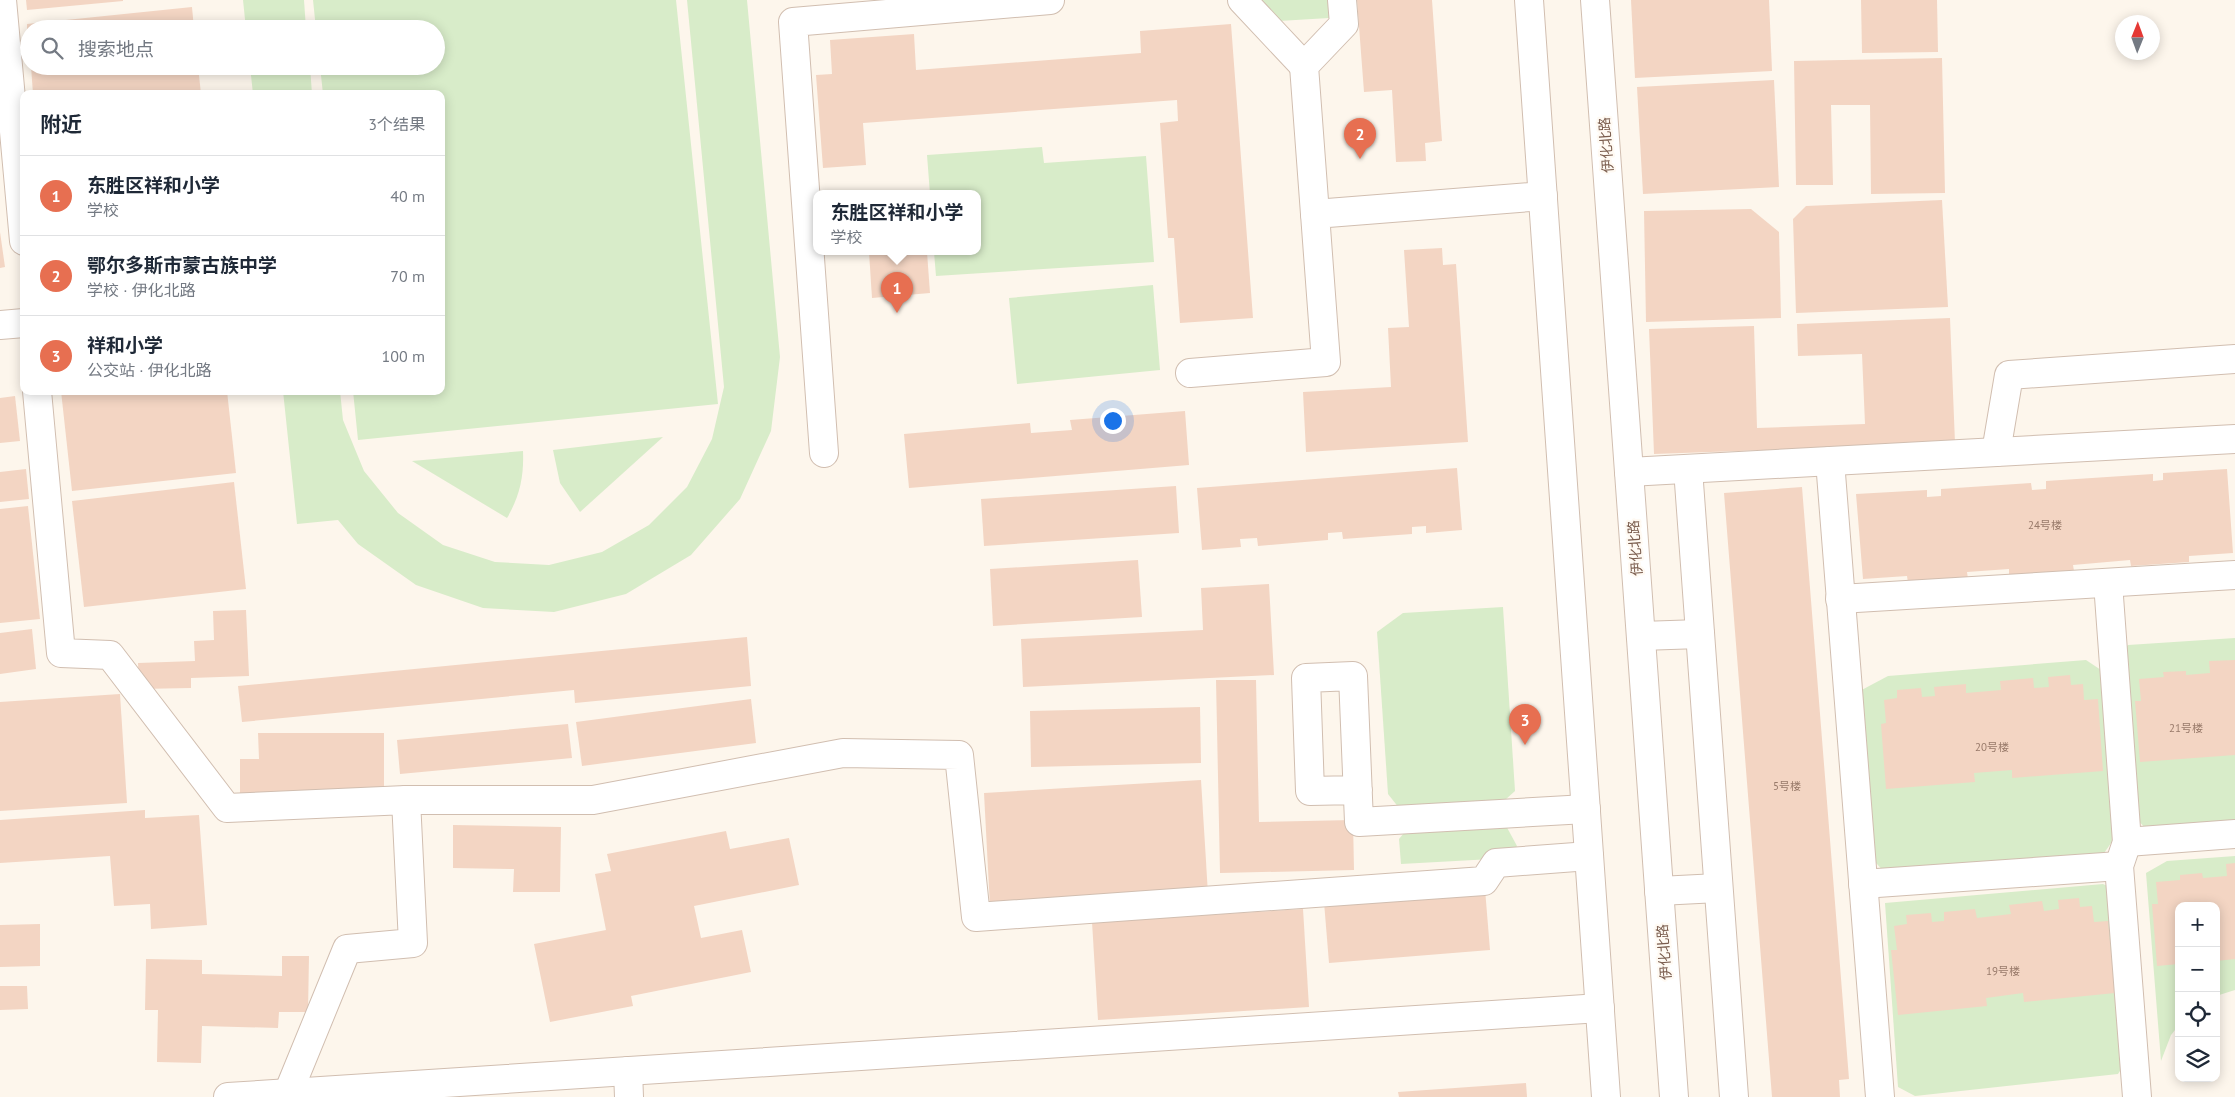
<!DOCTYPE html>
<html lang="zh">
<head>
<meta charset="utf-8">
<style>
	:root { --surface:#fff; --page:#f2f2f3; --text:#1f2937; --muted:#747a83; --line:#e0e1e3; --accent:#e76f51 }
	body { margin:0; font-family:"PT Sans","Noto Sans SC",sans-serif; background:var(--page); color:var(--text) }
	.controls { position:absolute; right:15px; bottom:15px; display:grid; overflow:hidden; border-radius:10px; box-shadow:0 2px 12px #0003 }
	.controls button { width:45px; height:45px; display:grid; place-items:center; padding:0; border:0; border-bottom:1px solid var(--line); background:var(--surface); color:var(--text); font:25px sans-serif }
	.compass { position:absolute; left:2115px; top:15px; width:45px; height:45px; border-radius:50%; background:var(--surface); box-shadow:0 2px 12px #0003; rotate:1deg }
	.you { position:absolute; left:1112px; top:420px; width:18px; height:18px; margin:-12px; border:4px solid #fff; border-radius:50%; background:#1a73e8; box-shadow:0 0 0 8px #1a73e833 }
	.badge { display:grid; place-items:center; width:32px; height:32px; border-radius:50%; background:var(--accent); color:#fff; font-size:16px; font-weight:700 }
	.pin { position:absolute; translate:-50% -41px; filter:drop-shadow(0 1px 2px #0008) }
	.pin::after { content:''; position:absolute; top:26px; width:18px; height:15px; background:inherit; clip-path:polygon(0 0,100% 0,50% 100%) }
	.popup { position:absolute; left:813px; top:190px; width:168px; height:65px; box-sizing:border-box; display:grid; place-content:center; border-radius:10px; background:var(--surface); filter:drop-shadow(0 1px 4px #0005); font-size:16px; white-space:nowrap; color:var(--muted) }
	.popup b { font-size:19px; color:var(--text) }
	.popup::after { content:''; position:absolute; left:50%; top:100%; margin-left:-10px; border:10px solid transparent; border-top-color:var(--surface) }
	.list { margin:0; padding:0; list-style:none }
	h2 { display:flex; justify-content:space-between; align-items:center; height:65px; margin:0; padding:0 20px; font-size:21px }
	h2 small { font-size:16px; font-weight:400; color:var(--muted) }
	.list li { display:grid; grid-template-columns:32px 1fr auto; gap:15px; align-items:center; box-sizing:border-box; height:80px; padding:0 20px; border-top:1px solid var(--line) }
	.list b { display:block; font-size:19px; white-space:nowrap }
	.list p { margin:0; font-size:16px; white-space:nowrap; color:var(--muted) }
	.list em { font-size:16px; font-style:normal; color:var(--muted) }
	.icon { flex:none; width:28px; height:28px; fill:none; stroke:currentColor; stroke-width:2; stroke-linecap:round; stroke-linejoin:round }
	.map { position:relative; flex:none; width:2235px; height:1097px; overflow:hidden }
	.search { position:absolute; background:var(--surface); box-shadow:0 2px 12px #0003; left:20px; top:20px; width:425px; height:55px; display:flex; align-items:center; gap:12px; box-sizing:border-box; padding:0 18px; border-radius:28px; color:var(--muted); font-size:19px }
	.panel { position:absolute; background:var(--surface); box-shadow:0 2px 12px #0003; left:20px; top:90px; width:425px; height:305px; border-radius:10px }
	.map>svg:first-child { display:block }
	.green { fill:#d8ecc9 }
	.building { fill:#f3d5c3 }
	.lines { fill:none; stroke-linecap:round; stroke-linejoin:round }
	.minor-casing { stroke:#d1beb0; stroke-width:30 }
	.minor { stroke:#fff; stroke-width:28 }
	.labels { text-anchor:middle; stroke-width:4.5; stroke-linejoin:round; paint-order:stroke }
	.number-label { font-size:11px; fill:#987a6a }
	.street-label { font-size:14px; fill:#7a5c4d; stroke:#fffaf3 }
</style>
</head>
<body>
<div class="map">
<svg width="2235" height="1097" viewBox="0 0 2235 1097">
	<rect width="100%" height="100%" fill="#fdf6ec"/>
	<!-- green -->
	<g class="green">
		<polygon points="243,0 304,0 306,29 246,29"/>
		<polygon points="313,0 676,0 718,404 358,440 353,391 441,391 441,94 323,94 320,66 436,66 436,29 316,29"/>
		<polygon points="687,0 747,0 780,357 771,431 740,499 691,555 626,594 554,612 483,608 416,585 358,544 338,520 297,524 283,391 340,391 343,420 364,471 398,513 443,545 495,562 549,565 602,552 649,525 687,487 712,439 724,387"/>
		<polygon points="1261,0 1328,0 1329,18 1279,21"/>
		<polygon points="250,66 310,66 312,94 253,94"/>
		<polygon points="1042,147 1044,163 1146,156 1154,262 936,276 934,252 977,252 977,194 930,194 927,155"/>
		<polygon points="1153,285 1160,370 1017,384 1009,298"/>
		<polygon points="663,437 580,512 560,483 553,450"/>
		<path d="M523,451C524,476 520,496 507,518L412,461Z"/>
		<polygon points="1503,607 1515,791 1496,808 1403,813 1388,794 1377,632 1403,613"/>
		<polygon points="2235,638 2235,825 2149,832 2133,815 2120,654 2128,645"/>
		<polygon points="2086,660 2101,670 2116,836 2102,856 1885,873 1869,855 1856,693 1888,676"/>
		<polygon points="1504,822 1517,846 1510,858 1401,864 1399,839 1409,827"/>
		<polygon points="2235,856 2235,990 2216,996 2216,906 2179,906 2179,1025 2171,1035 2161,1061 2146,873 2167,861"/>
		<polygon points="2103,884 2114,889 2127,1060 2118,1074 1915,1096 1898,1087 1885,903"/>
	</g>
	<!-- building -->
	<g class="building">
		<polygon points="26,0 123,0 123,1 27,10"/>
		<polygon points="1357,0 1432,0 1442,141 1425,143 1426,161 1396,162 1392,90 1364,92"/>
		<polygon points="1631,0 1769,0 1772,71 1635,78"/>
		<polygon points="1861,0 1937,0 1938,52 1862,53"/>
		<polygon points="192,7 194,29 27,29 27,24"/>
		<polygon points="1231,24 1253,318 1180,323 1174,238 1168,238 1160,123 1178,121 1177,100 863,123 866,165 823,168 816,75 832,74 830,40 914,34 916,70 1141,53 1140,31"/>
		<polygon points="1942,58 1945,193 1871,194 1870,105 1831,105 1833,185 1796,185 1794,61"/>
		<polygon points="31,66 198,66 201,94 33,94"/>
		<polygon points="1774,80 1779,187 1643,194 1637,87"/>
		<polygon points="1942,200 1948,307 1796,313 1793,219 1806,206"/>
		<polygon points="1751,209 1779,232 1781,318 1646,322 1644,211"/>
		<polygon points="0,232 5,267 0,268"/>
		<polygon points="1442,248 1443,265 1456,264 1468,442 1306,452 1303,392 1391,387 1388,328 1409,327 1404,250"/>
		<polygon points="869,252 927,252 930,293 872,298"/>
		<polygon points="1950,318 1955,443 1654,454 1649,329 1754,326 1757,428 1865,424 1862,354 1798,356 1797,324"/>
		<polygon points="61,391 227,391 236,473 72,491"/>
		<polygon points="15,396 20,441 0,443 0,398"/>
		<polygon points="1185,411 1189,465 909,488 904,434 1030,423 1031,433 1072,430 1070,420"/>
		<polygon points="1457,468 1462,530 1426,533 1426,526 1412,527 1412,534 1343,539 1342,532 1328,533 1328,540 1258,546 1257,538 1240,539 1241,547 1202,550 1197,488"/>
		<polygon points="26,469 29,499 0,502 0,472"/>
		<polygon points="2227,469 2233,553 2189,556 2189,562 2131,566 2130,560 2073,565 2074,571 2009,576 2009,569 1967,572 1968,579 1908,583 1907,576 1863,579 1856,494 1927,490 1927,497 1941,496 1941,489 2031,483 2032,490 2046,489 2046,481 2153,474 2153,481 2163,480 2163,473"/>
		<polygon points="234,482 246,589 84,607 72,501"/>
		<polygon points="1176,486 1179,533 984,546 981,499"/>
		<polygon points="1802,487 1849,1079 1839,1080 1840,1097 1772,1097 1724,493"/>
		<polygon points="28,506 40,619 0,623 0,509"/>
		<polygon points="1138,560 1142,617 993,626 990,569"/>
		<polygon points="1269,584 1274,675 1023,687 1021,639 1203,630 1201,588"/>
		<polygon points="246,610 249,676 191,678 191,688 139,689 138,663 195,661 194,641 214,640 213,611"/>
		<polygon points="32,629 36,669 0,674 0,633"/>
		<polygon points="747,637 751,686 575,703 574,690 242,722 238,686"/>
		<polygon points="2235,660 2235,755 2140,762 2135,701 2141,701 2139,679 2164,677 2163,672 2186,671 2186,675 2210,673 2209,661"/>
		<polygon points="2070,675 2071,685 2083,684 2084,700 2098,699 2103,771 2012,778 2012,770 1974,773 1975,782 1886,789 1881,724 1886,723 1884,700 1897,698 1897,690 1921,688 1922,697 1935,696 1934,687 1966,684 1966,693 2001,690 2000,681 2033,678 2034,688 2049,687 2048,677"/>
		<polygon points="1216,680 1256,680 1259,822 1353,820 1354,870 1220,873"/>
		<polygon points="120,694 127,803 0,811 0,702"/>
		<polygon points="751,699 756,743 582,766 576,722"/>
		<polygon points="1200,707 1201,763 1031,767 1030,711"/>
		<polygon points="568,724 572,758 400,774 397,740"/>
		<polygon points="258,733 384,733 384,792 240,793 240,759 259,759"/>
		<polygon points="1201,780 1208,894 990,907 984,793"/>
		<polygon points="145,810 145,818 199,815 207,925 151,929 150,904 114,906 110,856 0,863 0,820"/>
		<polygon points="453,825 561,827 560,892 513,892 514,869 453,868"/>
		<polygon points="726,831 730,849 789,838 799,885 694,906 701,938 742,930 751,972 631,996 633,1006 550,1022 534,944 606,930 595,874 611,871 607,854"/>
		<polygon points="2235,863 2235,959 2216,961 2216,906 2179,906 2179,964 2157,966 2152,904 2158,904 2156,882 2180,880 2180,875 2202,873 2203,878 2227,876 2226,864"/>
		<polygon points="1485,889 1490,950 1329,963 1324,902"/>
		<polygon points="2079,898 2080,907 2092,906 2094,922 2108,921 2115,993 2024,1002 2023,993 1986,998 1987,1006 1898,1015 1891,950 1897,950 1894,926 1907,924 1906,915 1931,913 1932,922 1944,921 1944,912 1975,909 1977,918 2011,914 2009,905 2042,901 2044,911 2059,909 2058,900"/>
		<polygon points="1303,909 1309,1007 1098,1020 1092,922"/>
		<polygon points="40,924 40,966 0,967 0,925"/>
		<polygon points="282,956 309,956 308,1012 279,1012 278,1028 202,1026 201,1063 157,1062 158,1010 145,1010 146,959 202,960 202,974 282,976"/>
		<polygon points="0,986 27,986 28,1009 0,1010"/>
		<polygon points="1526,1083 1527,1097 1399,1097 1398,1092"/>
	</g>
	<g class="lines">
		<!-- minor casing -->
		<g class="minor-casing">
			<g id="minor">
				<polyline points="2,0 24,241"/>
				<polyline points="1242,0 1304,66"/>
				<polyline points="1529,0 1606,1097"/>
				<polyline points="1595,0 1674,1097"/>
				<polyline points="1315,214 1304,66 1344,24 1342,0"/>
				<polyline points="0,325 24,323"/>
				<polyline points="1190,373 1326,362 1315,214 1543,196"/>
				<polyline points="37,391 61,653 110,655 227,808 406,800 413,943 347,949 288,1093"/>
				<polyline points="1996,452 2009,375 2235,359"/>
				<polyline points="824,453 793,22 1050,0"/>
				<polyline points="1830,461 1880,1097"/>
				<polyline points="1688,469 1734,1097"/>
				<polyline points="1629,472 2235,439"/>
				<polyline points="2108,583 2127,842 2119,866 2137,1097"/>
				<polyline points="1840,599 2235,575"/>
				<polyline points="1641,636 1700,634"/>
				<polyline points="1358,790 1310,791 1306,678 1353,676 1359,822 1586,809"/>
				<polyline points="406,800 593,800 843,753 959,755 976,917 1484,881 1496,863 1589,856"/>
				<polyline points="2127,842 2235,834"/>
				<polyline points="1863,884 2119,866"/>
				<polyline points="1659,891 1718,888"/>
				<polyline points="628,1071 629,1097"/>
				<polyline points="228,1097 1600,1008"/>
			</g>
		</g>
		<!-- minor -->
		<use href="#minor" class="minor"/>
	</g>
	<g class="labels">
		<!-- number labels -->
		<g class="number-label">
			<text x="2045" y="529">24号楼</text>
			<text x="2186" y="732">21号楼</text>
			<text x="1992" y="751">20号楼</text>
			<text x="1787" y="790">5号楼</text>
			<text x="2003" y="975">19号楼</text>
		</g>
		<!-- street labels -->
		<g class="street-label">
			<text transform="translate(1606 145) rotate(-94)" y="5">伊化北路</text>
			<text transform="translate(1635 548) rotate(-94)" y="5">伊化北路</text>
			<text transform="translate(1664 952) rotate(-94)" y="5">伊化北路</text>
		</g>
	</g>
</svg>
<div class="controls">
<button>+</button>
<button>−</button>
<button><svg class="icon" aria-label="locate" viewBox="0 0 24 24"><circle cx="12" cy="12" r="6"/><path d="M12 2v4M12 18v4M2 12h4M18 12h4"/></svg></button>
<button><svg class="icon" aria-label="layers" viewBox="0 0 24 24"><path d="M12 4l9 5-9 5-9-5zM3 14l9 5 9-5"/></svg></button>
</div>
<svg class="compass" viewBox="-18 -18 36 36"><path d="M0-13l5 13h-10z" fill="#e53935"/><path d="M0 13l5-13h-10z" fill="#747a83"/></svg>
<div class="you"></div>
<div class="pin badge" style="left:897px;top:313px">1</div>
<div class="popup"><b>东胜区祥和小学</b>学校</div>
<div class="pin badge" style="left:1360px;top:159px">2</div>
<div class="pin badge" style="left:1525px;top:745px">3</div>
<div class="search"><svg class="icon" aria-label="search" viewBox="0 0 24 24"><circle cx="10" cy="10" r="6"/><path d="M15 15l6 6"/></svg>搜索地点</div>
<section class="panel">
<h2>附近<small>3个结果</small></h2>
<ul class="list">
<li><span class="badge">1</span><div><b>东胜区祥和小学</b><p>学校</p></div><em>40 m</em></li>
<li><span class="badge">2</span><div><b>鄂尔多斯市蒙古族中学</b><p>学校 · 伊化北路</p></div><em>70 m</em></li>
<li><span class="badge">3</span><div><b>祥和小学</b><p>公交站 · 伊化北路</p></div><em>100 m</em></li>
</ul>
</section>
</div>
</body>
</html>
